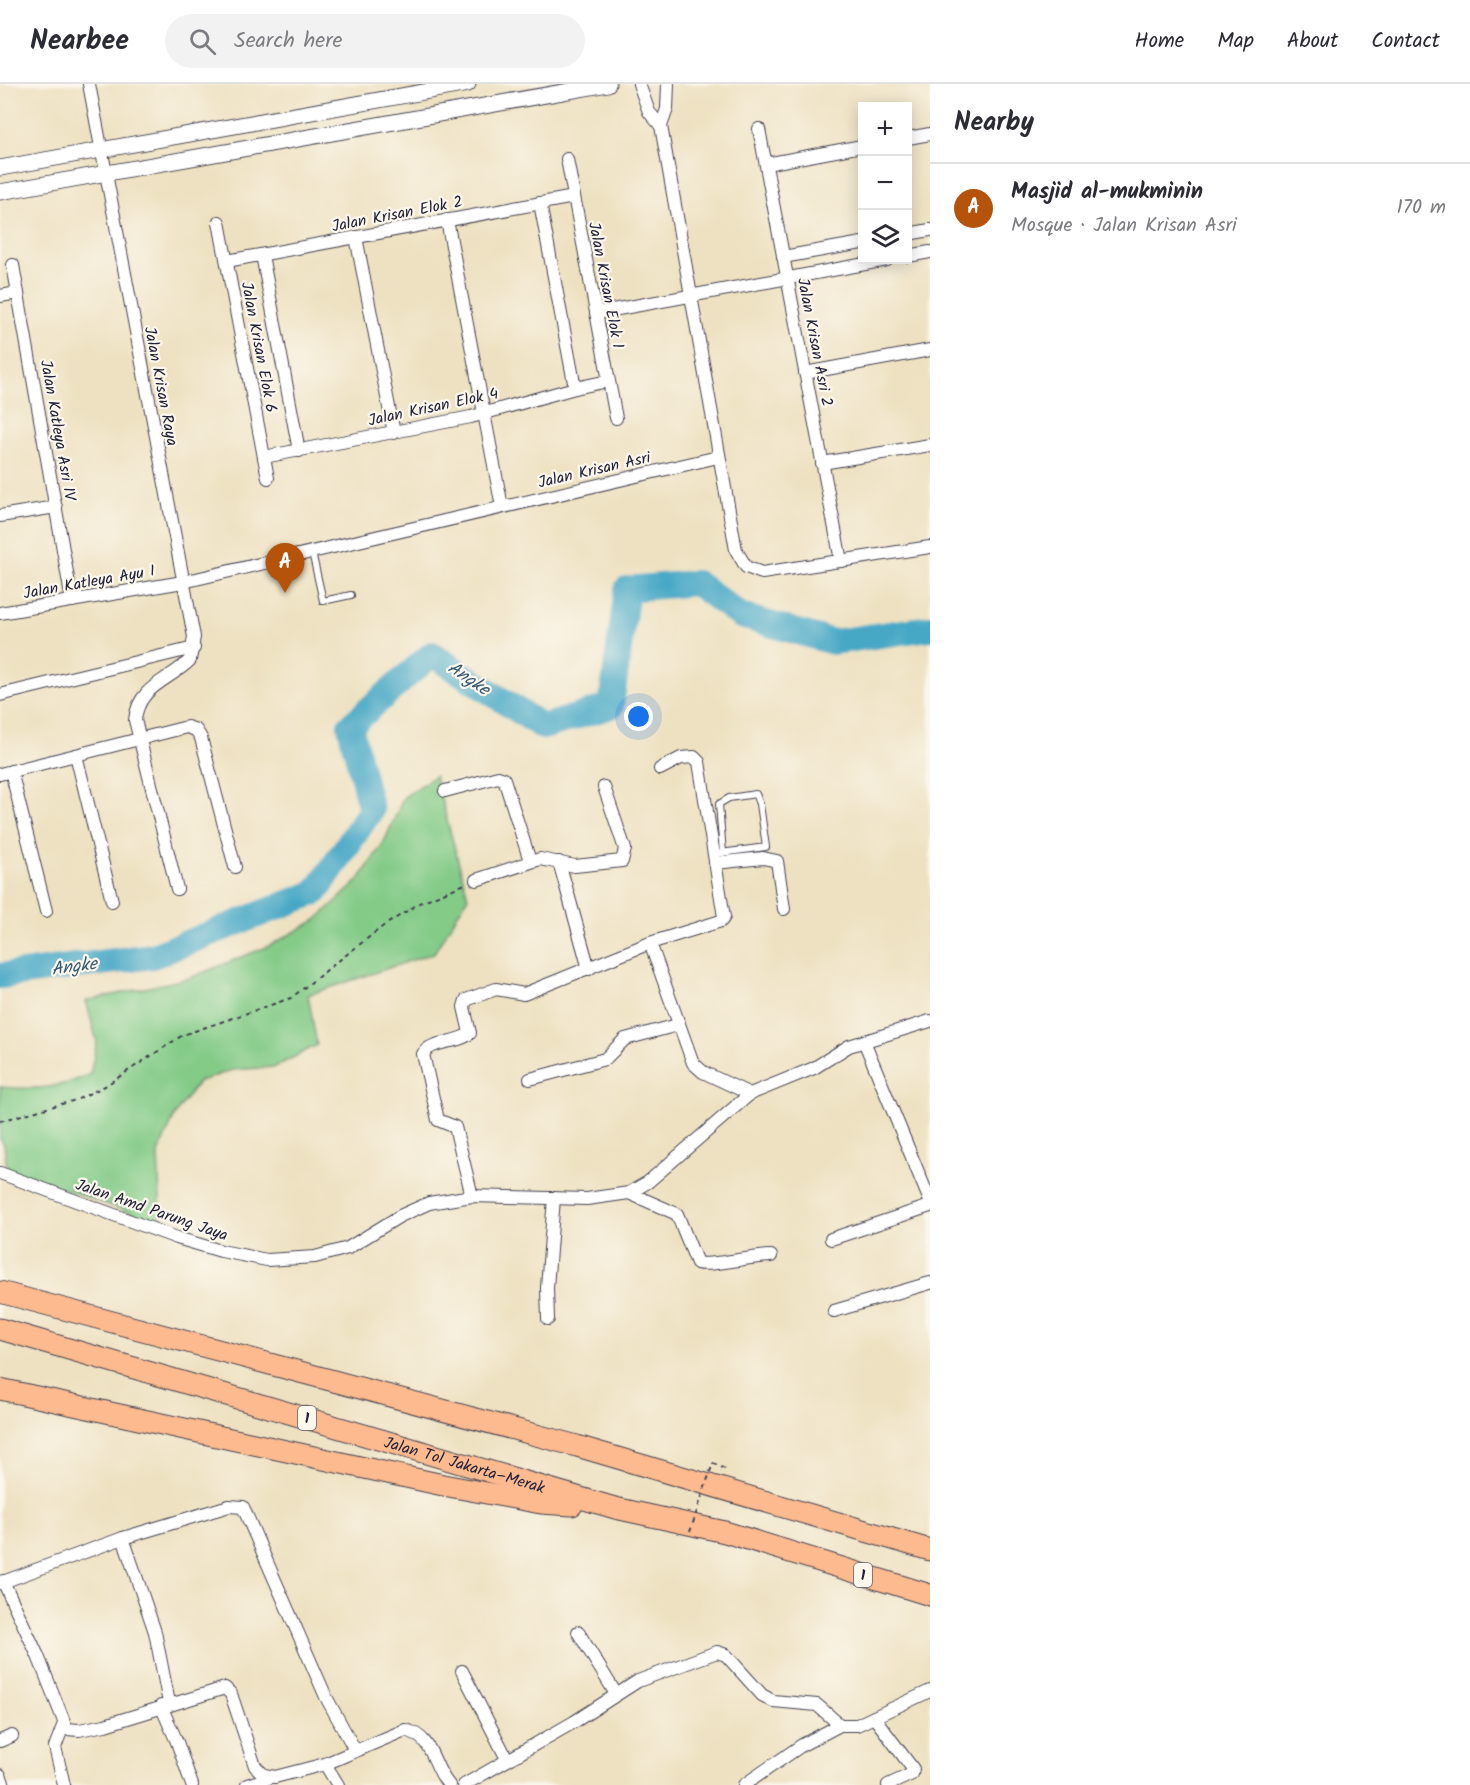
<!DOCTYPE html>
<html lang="en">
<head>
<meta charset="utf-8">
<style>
	:root { --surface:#fff; --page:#f2f2f3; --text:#2b2b33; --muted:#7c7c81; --line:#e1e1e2; --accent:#b45309 }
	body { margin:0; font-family:Kalam,sans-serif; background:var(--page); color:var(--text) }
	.controls { position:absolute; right:18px; top:18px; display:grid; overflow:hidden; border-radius:0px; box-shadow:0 3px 15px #0003 }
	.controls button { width:54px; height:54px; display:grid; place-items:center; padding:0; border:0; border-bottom:2px solid var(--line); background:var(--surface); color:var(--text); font:30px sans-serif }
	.you { position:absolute; left:639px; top:633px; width:21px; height:21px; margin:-15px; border:4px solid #fff; border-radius:50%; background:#1a73e8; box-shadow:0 0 0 9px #1a73e833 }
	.badge { display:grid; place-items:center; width:39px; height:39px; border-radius:50%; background:var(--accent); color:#fff; font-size:20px; font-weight:700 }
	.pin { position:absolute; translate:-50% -50px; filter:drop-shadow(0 2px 3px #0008) }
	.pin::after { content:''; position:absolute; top:32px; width:21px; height:18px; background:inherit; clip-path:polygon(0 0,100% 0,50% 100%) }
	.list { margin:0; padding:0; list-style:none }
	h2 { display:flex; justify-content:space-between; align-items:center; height:78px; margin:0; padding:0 24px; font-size:26px }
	h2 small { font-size:20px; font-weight:400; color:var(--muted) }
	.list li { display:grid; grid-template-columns:39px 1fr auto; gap:18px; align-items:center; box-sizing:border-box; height:90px; padding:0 24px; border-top:2px solid var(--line) }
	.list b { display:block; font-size:22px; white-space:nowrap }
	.list p { margin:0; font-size:20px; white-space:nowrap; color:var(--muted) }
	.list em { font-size:20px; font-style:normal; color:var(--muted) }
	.icon { flex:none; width:33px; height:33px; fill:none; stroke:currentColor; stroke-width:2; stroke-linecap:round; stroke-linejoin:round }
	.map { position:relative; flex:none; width:930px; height:1701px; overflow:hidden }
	header { display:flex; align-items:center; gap:36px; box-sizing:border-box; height:84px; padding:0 30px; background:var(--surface); border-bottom:2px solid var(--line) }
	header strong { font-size:28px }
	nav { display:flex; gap:33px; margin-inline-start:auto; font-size:21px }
	.search { width:420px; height:54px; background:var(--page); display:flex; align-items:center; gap:15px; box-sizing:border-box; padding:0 21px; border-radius:33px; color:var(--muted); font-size:22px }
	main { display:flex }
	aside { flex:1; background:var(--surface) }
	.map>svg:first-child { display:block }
	.green { fill:#83cb87; stroke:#527661; stroke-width:1.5 }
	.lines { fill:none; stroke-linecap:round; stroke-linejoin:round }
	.river { stroke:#47a8c6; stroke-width:26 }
	.service-casing { stroke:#413f4f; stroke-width:8 }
	.minor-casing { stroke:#413f4f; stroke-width:14 }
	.tertiary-casing { stroke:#413f4f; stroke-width:17 }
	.motorway-casing { stroke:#413f4f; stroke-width:23 }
	.path { stroke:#413f4f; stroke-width:2; stroke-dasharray:4.5 4.5; stroke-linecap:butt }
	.service { stroke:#fff; stroke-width:6 }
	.minor { stroke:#fff; stroke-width:12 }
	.tertiary { stroke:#fff; stroke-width:15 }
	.motorway { stroke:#fcba8e; stroke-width:21 }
	.path-bridge { stroke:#413f4f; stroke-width:2; stroke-dasharray:4.5 4.5; stroke-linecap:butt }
	.labels { text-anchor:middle; stroke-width:4.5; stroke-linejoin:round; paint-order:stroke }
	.shield { fill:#fbf7ec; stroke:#636270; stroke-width:1.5 }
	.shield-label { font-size:15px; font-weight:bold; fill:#22223b }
	.street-label { font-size:16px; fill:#22223b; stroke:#fbf7ec }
	.water-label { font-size:18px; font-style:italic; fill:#315873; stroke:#fbf7ec }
</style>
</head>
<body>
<header>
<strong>Nearbee</strong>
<div class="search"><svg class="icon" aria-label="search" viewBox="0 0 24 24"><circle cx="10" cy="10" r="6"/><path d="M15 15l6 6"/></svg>Search here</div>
<nav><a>Home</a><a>Map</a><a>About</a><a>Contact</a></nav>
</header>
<main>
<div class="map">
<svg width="930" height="1701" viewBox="0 0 930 1701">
	<rect width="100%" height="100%" fill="#fbf7ec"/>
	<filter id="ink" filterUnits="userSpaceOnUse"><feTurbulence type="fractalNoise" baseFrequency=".0167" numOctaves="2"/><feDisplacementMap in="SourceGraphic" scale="12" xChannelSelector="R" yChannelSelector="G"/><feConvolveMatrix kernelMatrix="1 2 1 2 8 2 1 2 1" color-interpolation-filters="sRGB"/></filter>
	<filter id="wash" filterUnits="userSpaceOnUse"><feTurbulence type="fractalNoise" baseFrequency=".008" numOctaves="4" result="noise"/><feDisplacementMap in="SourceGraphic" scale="24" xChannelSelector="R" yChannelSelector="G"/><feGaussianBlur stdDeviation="1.35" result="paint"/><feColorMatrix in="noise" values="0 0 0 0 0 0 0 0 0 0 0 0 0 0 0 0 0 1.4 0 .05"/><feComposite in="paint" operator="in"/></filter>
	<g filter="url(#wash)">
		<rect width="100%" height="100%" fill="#eee1c1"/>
		<!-- green -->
		<path class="green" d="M435,692L468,813L434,869L308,911L317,961L275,983L232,986L198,998L176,1029L158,1069L161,1140L7,1084L4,1060L0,1055V1003C33,1006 60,1005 90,990L97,958L86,917L190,894L269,862L316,836L358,797L384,758L404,713Z"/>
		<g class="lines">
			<!-- river -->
			<polyline class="river" points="0,892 153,872 316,808 371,726 350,642 432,570 543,643 611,622 627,505 696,499 741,532 833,558 930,544"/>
		</g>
	</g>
	<g filter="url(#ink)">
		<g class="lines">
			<!-- service casing -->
			<g class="service-casing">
				<g id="service">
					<polyline points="312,468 323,517 351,511"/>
					<polyline points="713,770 766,763 760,720 756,710 729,714 719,720 723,769"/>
				</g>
			</g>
			<!-- minor casing -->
			<g class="minor-casing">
				<g id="minor">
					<path d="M89,0L194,553L190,576C169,597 138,602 135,636L177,805"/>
					<polyline points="639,0 649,28 661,42"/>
					<polyline points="668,0 667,25 661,42 736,466 746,483 762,489 930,463"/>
					<polyline points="759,45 841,477"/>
					<polyline points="908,54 930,50"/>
					<polyline points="567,75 616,334"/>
					<polyline points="766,80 862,62"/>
					<polyline points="540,119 575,304"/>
					<polyline points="447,136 502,423"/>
					<polyline points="219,138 268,394"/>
					<polyline points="908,150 930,146"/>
					<polyline points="356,153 394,349"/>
					<polyline points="262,171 299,367"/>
					<polyline points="908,172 930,168"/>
					<polyline points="783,173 862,159"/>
					<polyline points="227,177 574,113"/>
					<polyline points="13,181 72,517"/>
					<polyline points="0,212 18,209"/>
					<polyline points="596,229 887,176"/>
					<polyline points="805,289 930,266"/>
					<polyline points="264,373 471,333 575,304 608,297"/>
					<polyline points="822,379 930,361"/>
					<polyline points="0,432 56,423"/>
					<polyline points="0,529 183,498 718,373"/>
					<polyline points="0,611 194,564"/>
					<polyline points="76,671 112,817"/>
					<polyline points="11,687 46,827"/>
					<polyline points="0,690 187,643 196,646 201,654 235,783"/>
					<polyline points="445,707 498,693 504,695 530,777"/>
					<polyline points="559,778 589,885"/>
					<polyline points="715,779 763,774 777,777 784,825"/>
					<polyline points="476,796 540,775 575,782 622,777 625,765 604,703"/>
					<polyline points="650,859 693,979 703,988 750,1010"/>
					<polyline points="864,957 930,1117"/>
					<polyline points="530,995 605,975 625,955 678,941"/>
					<polyline points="0,1089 177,1154 221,1167 267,1176 315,1173 348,1164 400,1132 429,1119 472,1112 587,1115 629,1109 648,1098 750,1010 814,984 849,962 930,937"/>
					<path d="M629,1109L677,1130L697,1179C709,1183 753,1172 771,1172"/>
					<path d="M472,1112L455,1043L438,1036L423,970C431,956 458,960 470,949L464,923L466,916L496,905L524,910L650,859L721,837L724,833L699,678L694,673L681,674L660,685"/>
					<polyline points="831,1155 930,1122"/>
					<polyline points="834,1227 930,1199"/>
					<polyline points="548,1235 547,1204 554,1114"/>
					<polyline points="123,1454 155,1548 169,1619"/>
					<path d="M3,1497L38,1572L67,1645L79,1646L105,1641L225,1604L231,1610L255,1682L264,1691L275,1693L325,1680L405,1646C434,1652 432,1683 449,1701"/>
					<polyline points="0,1499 123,1454 229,1422 243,1423 326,1613 355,1666"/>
					<polyline points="578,1548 616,1610"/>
					<polyline points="462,1587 507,1675"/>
					<polyline points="161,1622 177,1658 192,1701"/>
					<polyline points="874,1633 913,1685 912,1690 888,1701"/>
					<polyline points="63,1642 55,1663 64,1701"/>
					<polyline points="0,1657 12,1652"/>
					<polyline points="325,1680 338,1701"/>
					<polyline points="0,1691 4,1701"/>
					<polyline points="247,1701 269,1694"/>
					<polyline points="464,1701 574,1638 638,1597 717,1568 726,1571 762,1611 773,1617 817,1621 840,1641 857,1641 930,1607"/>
					<polyline points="744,1701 802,1661 840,1641"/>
				</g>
			</g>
			<!-- tertiary casing -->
			<g class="tertiary-casing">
				<g id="tertiary">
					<polyline points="0,84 468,0"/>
					<polyline points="0,108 608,0"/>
				</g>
			</g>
			<!-- motorway casing -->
			<g class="motorway-casing">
				<g id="motorway">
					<polyline points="0,1208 577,1362 930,1466"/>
					<path id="s1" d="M0,1245L615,1424L725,1448L930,1511"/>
					<polyline points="0,1305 443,1401 541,1419 572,1421"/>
				</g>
			</g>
			<!-- path -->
			<g class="path">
				<polyline points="0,1037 76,1016 105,1002 183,951 291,914 382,843 421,818 465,800"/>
				<polyline points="713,1379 729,1387"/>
			</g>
			<!-- service -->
			<use href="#service" class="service"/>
			<!-- minor -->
			<use href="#minor" class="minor"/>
			<!-- tertiary -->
			<use href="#tertiary" class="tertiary"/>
			<!-- motorway -->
			<use href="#motorway" class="motorway"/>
			<!-- path-bridge -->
			<polyline class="path-bridge" points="690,1448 713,1379"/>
		</g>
	</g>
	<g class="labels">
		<!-- shield labels -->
		<g class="shield">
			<rect x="298" y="1322" width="18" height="24" rx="4.5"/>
			<rect x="854" y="1479" width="18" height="24" rx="4.5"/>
		</g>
		<g class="shield-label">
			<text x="307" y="1339">1</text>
			<text x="863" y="1496">1</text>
		</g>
		<!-- street labels -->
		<g class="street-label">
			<text transform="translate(397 129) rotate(-11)" y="6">Jalan Krisan Elok 2</text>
			<text transform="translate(607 201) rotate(79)" y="6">Jalan Krisan Elok 1</text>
			<text transform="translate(816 258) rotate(79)" y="6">Jalan Krisan Asri 2</text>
			<text transform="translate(260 263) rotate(79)" y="6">Jalan Krisan Elok 6</text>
			<text transform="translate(162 302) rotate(79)" y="6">Jalan Krisan Raya</text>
			<text transform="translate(433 322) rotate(-12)" y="6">Jalan Krisan Elok 4</text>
			<text transform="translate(59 346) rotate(80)" y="6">Jalan Katleya Asri IV</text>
			<text transform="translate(594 385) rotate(-13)" y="6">Jalan Krisan Asri</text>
			<text transform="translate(89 497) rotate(-10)" y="6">Jalan Katleya Ayu I</text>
			<text transform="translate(152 1125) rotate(19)" y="6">Jalan Amd Parung Jaya</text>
			<text dy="6" stroke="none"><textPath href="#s1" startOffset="484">Jalan Tol Jakarta–Merak</textPath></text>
		</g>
		<!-- water labels -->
		<g class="water-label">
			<text transform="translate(469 594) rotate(34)" y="6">Angke</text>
			<text transform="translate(74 882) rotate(-8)" y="6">Angke</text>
		</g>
	</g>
</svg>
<div class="controls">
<button>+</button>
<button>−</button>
<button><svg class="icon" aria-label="layers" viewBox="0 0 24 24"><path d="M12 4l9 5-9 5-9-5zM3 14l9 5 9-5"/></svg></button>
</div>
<div class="you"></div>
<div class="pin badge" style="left:285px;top:509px">A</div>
</div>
<aside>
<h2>Nearby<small></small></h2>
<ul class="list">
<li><span class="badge">A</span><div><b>Masjid al-mukminin</b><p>Mosque · Jalan Krisan Asri</p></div><em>170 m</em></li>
</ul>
</aside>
</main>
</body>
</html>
